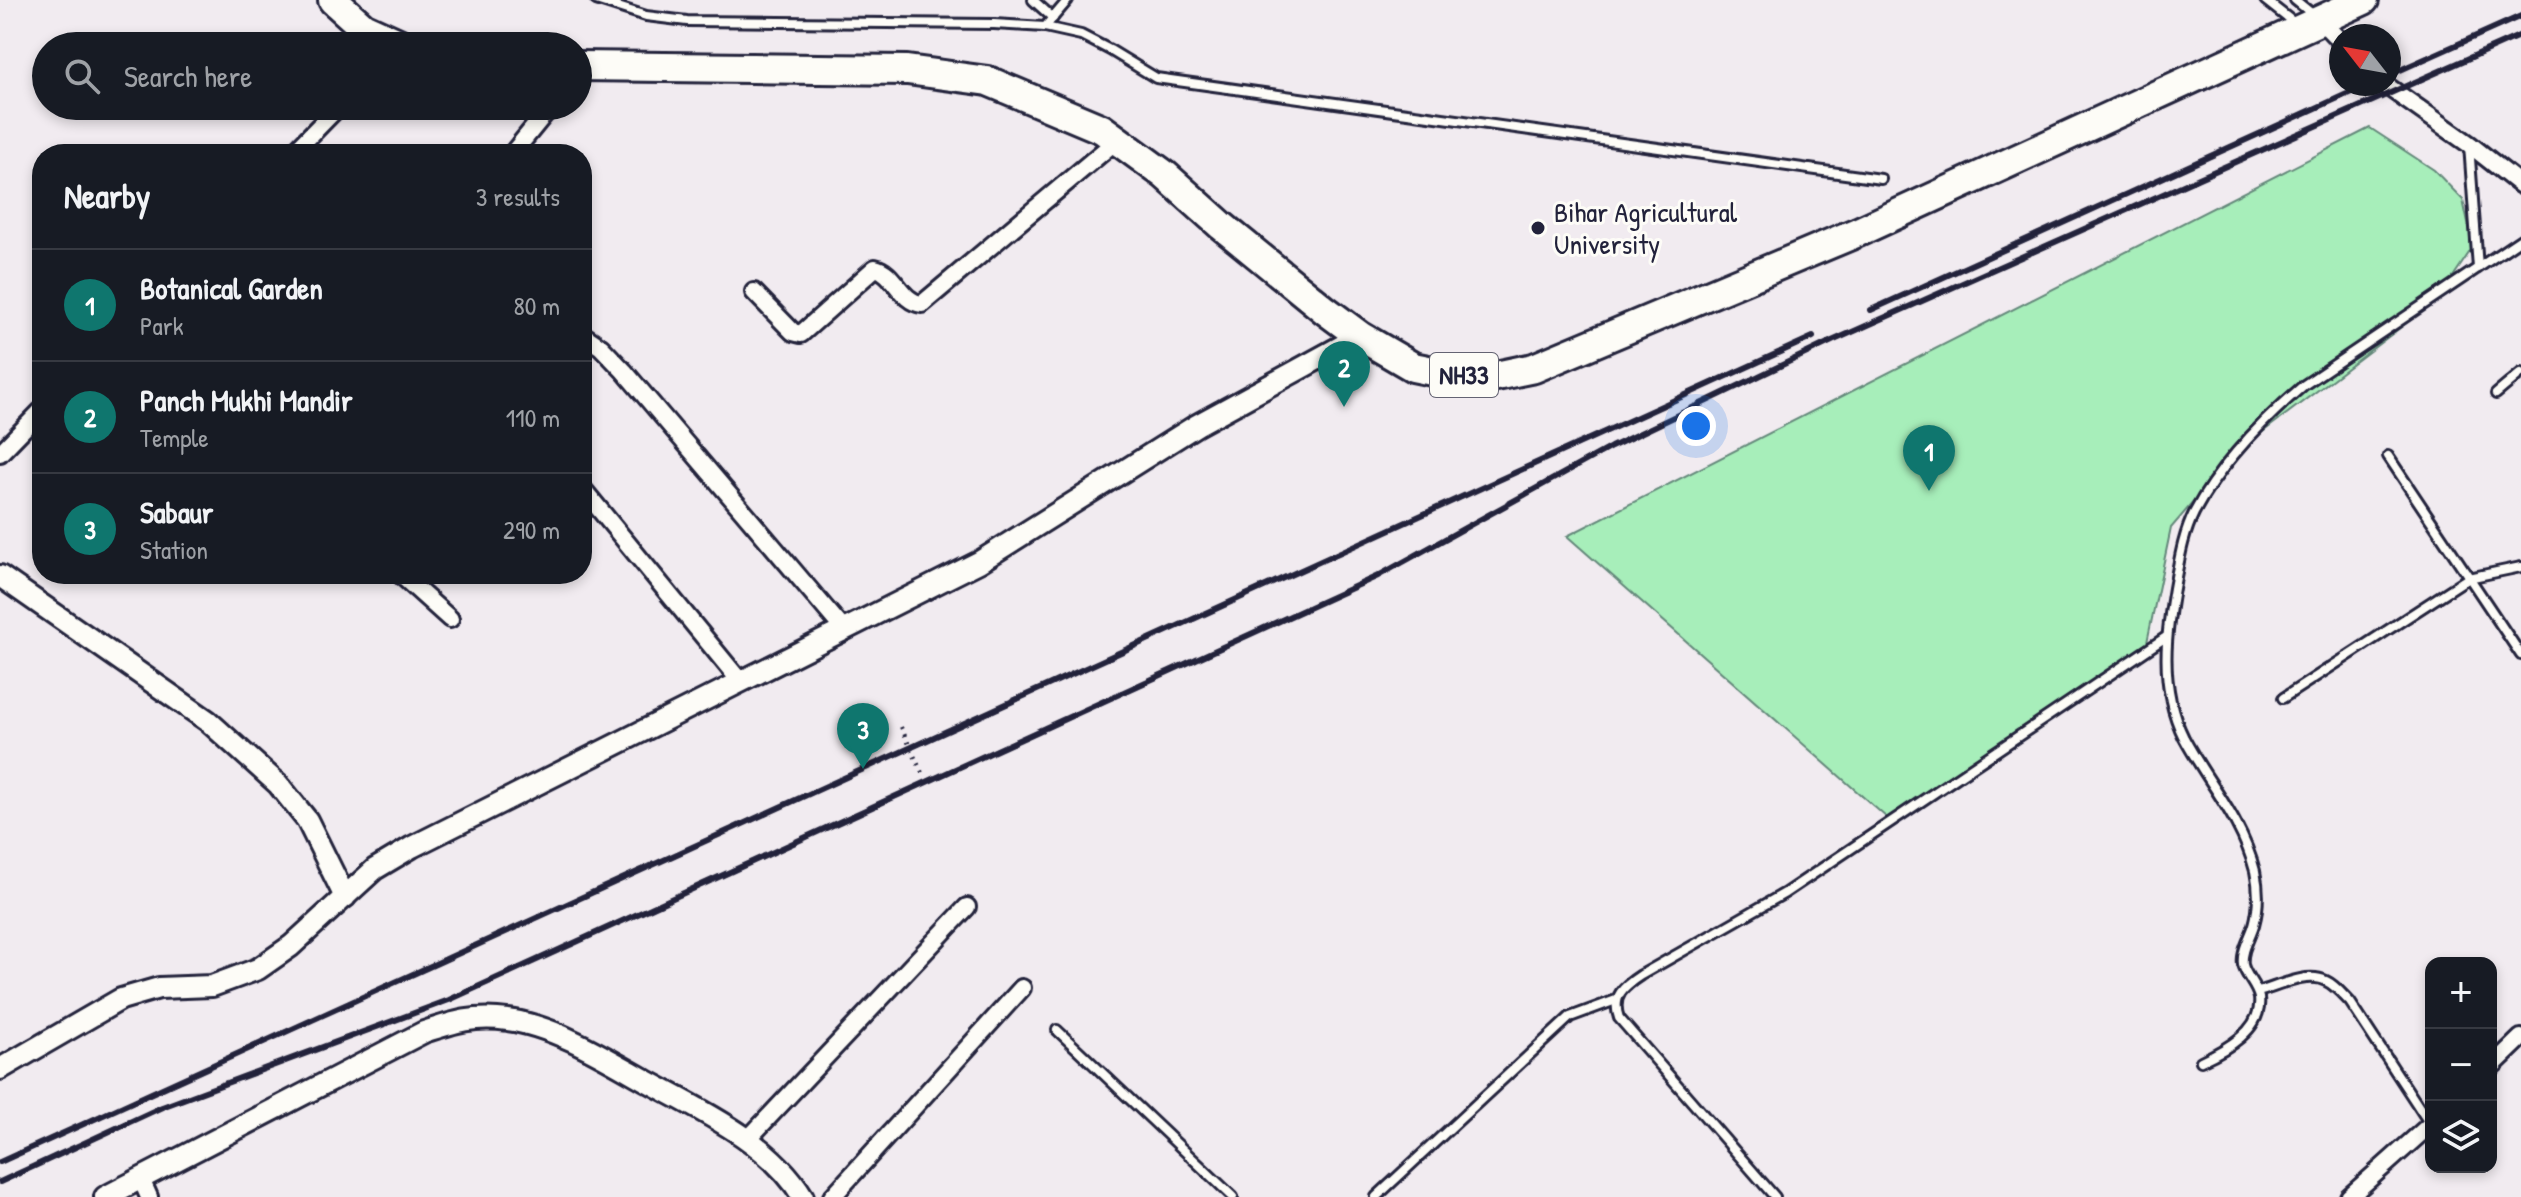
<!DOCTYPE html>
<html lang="en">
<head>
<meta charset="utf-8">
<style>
	:root { --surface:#171b24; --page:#20242c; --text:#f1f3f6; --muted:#9ea1a6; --line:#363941; --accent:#0f766e }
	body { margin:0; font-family:"Patrick Hand",sans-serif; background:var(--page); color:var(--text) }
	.controls { position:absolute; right:24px; bottom:24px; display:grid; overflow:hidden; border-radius:16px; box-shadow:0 4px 12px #0003 }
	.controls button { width:72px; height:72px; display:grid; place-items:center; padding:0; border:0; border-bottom:2px solid var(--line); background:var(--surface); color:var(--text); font:40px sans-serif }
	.compass { position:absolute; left:2329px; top:24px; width:72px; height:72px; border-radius:50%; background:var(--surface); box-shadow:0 4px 12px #0003; rotate:301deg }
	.you { position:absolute; left:1696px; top:426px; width:28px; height:28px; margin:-20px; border:6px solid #fff; border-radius:50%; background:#1a73e8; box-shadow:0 0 0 12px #1a73e833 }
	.badge { display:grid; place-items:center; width:52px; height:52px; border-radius:50%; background:var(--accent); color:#fff; font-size:26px; font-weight:700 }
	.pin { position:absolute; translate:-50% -66px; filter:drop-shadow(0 2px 4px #0008) }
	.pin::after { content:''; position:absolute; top:42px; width:28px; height:24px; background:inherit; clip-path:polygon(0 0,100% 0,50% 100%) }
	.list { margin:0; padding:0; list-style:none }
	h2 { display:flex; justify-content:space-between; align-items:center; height:104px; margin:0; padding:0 32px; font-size:34px }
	h2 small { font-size:26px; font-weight:400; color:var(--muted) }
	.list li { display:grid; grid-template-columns:52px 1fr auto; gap:24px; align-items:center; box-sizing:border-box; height:112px; padding:0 32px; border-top:2px solid var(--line) }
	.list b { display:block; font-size:30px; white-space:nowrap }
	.list p { margin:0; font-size:26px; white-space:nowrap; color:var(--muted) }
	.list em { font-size:26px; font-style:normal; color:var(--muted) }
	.icon { flex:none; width:44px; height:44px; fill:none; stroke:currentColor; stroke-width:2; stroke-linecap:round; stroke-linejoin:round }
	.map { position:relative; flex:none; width:2521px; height:1197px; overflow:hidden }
	.search { position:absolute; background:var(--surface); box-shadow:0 4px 12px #0003; left:32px; top:32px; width:560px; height:88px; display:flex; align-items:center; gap:20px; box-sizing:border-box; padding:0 28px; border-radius:44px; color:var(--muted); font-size:30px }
	.panel { position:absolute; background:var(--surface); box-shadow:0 4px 12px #0003; left:32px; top:144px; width:560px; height:440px; border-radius:32px }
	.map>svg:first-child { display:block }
	.green { fill:#a7eeba; stroke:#64887a; stroke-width:2 }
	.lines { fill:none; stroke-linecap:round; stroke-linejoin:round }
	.service-casing { stroke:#22223b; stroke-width:14 }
	.minor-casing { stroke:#22223b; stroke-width:22 }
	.tertiary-casing { stroke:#22223b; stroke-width:26 }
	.trunk-casing { stroke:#22223b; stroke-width:34 }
	.service { stroke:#fdfcf7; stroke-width:8 }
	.minor { stroke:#fdfcf7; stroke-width:16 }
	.tertiary { stroke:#fdfcf7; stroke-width:20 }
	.trunk { stroke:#fdfcf7; stroke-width:28 }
	.rail { stroke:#22223b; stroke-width:6 }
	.path-bridge { stroke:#22223b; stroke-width:4; stroke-dasharray:2 6; stroke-linecap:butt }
	.poi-dot { fill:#22223b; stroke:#fdfcf7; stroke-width:3 }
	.labels { text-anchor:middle; stroke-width:6; stroke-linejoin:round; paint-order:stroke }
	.shield { fill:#fdfcf7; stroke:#646373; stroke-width:2 }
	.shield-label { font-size:26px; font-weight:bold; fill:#22223b }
	.poi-label { font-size:28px; fill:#22223b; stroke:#fdfcf7; text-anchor:start }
</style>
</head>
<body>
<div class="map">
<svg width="2521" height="1197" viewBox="0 0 2521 1197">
	<rect width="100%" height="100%" fill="#f1ebf0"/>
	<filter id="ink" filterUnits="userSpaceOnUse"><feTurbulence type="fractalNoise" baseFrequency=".0125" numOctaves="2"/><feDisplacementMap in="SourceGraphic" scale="16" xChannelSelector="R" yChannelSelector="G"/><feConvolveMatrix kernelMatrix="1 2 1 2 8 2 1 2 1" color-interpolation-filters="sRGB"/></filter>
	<g filter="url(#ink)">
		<!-- green -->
		<polygon class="green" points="2370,128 2434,170 2463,200 2473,247 2438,299 2235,453 2171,528 2145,652 1895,825 1567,536"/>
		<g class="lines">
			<!-- service casing -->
			<g class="service-casing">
				<g id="service">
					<polyline points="596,0 646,16 687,21 994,24 1045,27 1081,35 1110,50 1156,78 1881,179"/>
					<polyline points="1033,0 1053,18"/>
					<polyline points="2265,0 2298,26"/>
					<polyline points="2295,0 2316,17"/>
					<polyline points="1045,27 1068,0"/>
					<polyline points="2469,145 2478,268"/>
					<polyline points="2496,394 2521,373"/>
					<polyline points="2388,456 2521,655"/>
					<polyline points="2283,698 2468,578 2521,567"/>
					<path d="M2258,992C2277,987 2307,971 2326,981C2335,985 2343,995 2350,1002L2430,1124"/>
					<polyline points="1057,1030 1233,1197"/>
					<path d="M2201,1061C2225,1050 2263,1030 2259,998C2257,986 2246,977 2243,965C2241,951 2250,938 2254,925C2259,907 2259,889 2255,871C2242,820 2208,783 2184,738C2158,686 2166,631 2176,577C2180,556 2184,533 2194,513C2220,464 2262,421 2304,385L2521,239"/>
					<polyline points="1376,1197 1570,1017 1616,1000"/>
					<path d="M1775,1197L1619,1018C1611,996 1624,986 1641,975L1785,893L2166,637"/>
				</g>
			</g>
			<!-- minor casing -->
			<g class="minor-casing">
				<g id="minor">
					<polyline points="2320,20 2341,42"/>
					<polyline points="2384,84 2469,144 2521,185"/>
					<polyline points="292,154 339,106"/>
					<polyline points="512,154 551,106"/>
					<path d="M754,292L793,332L801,334L875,268C895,272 900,302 922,304L1117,140"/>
					<polyline points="582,334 601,347 624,371 843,629"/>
					<polyline points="0,453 42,410"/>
					<polyline points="582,488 740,681"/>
					<polyline points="400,574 450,619"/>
					<polyline points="2491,1067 2521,1038"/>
					<polyline points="747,1140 967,907"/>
					<polyline points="141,1179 149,1197"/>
					<polyline points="832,1197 1022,988"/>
					<polyline points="2349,1197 2431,1124"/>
				</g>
			</g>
			<!-- tertiary casing -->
			<g class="tertiary-casing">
				<g id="tertiary">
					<polyline points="0,576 208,721 278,784 307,820 345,897"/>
					<polyline points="0,1069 121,999 159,988 212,986 258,969 291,946 375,869 412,847 979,562 1197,425 1360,336"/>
					<path d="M105,1197L424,1032C454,1022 475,1015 508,1020C555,1026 606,1058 647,1081C702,1111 770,1142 803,1197"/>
				</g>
			</g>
			<!-- trunk casing -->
			<g class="trunk-casing">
				<g id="trunk">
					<polyline points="333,0 363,27 405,46"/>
					<polyline points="578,66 907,70 988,81 1102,129 1165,175 1222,226 1325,310 1360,336 1413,367 1452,375 1496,376 1534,368 1858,232 2364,0"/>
				</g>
			</g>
			<!-- service -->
			<use href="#service" class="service"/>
			<!-- minor -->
			<use href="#minor" class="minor"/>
			<!-- tertiary -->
			<use href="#tertiary" class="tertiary"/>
			<!-- trunk -->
			<use href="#trunk" class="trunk"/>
			<!-- rail -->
			<g class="rail">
				<polyline points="2389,75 2521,16"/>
				<polyline points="1871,310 2369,84"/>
				<polyline points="0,1162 1813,337"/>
				<polyline points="0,1182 162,1107 449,1000 572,944 1378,576 1611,447 1832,341 2521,35"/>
			</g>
			<!-- path-bridge -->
			<polyline class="path-bridge" points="901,727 924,777"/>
		</g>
	</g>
	<!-- markers -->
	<circle class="poi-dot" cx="1538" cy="228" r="8"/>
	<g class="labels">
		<!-- shield labels -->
		<rect class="shield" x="1430" y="353" width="68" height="44" rx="6"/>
		<g class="shield-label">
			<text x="1464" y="384">NH33</text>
		</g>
		<!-- poi labels -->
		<g class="poi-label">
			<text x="1554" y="222">Bihar Agricultural<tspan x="1554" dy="32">University</tspan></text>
		</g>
	</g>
</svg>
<div class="controls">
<button>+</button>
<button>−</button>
<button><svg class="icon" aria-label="layers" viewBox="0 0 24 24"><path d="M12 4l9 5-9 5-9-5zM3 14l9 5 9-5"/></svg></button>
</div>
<svg class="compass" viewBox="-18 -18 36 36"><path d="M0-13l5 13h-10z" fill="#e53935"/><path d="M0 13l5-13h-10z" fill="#9ea1a6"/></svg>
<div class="you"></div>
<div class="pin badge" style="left:1929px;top:491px">1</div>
<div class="pin badge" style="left:1344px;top:407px">2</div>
<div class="pin badge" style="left:863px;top:769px">3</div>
<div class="search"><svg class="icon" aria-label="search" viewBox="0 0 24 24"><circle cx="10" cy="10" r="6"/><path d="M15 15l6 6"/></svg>Search here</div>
<section class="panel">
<h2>Nearby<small>3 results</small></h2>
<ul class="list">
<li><span class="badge">1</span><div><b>Botanical Garden</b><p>Park</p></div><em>80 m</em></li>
<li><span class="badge">2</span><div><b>Panch Mukhi Mandir</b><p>Temple</p></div><em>110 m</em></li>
<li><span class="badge">3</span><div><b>Sabaur</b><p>Station</p></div><em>290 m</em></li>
</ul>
</section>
</div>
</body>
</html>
